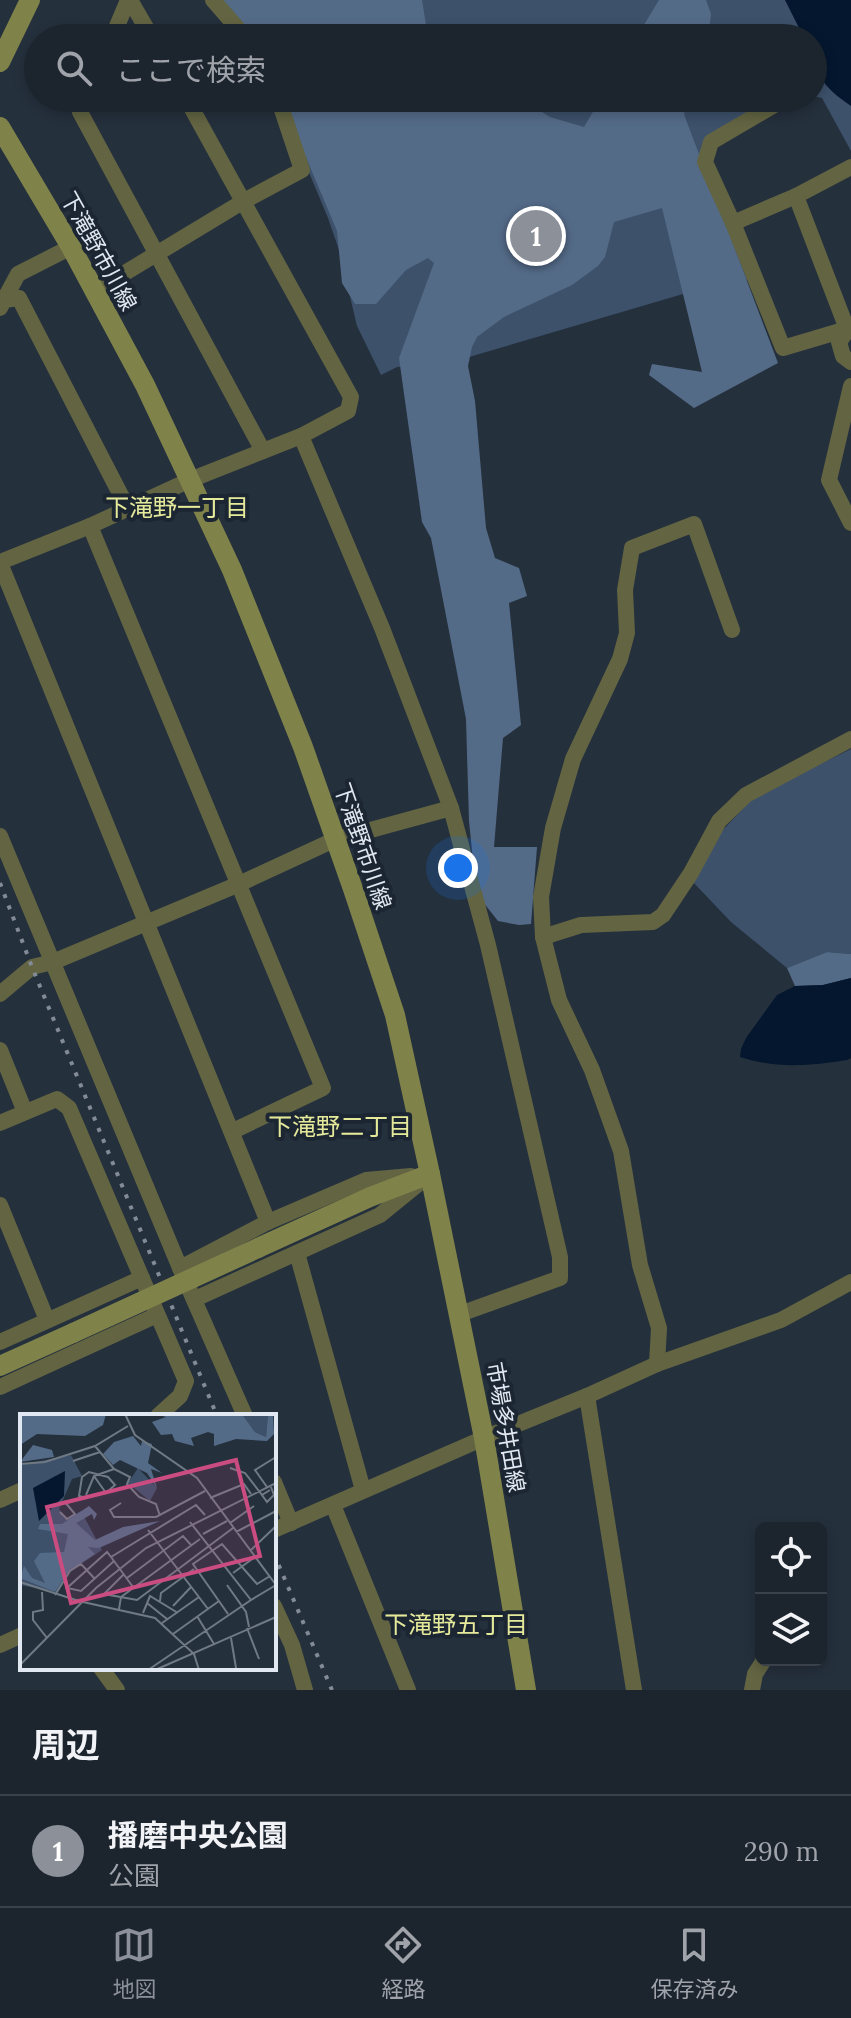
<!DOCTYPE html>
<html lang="ja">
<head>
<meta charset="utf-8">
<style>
	:root { --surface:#1c242e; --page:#29303a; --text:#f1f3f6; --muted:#a0a4aa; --line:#3a414a; --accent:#8c9099 }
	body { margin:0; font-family:Lora,"Noto Sans JP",serif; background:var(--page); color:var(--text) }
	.controls { position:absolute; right:24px; bottom:24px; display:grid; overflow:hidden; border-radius:12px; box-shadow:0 4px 12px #0003 }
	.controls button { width:72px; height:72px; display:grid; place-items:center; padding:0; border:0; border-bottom:2px solid var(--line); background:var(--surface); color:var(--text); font:40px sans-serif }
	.you { position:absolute; left:458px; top:868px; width:28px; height:28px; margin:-20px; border:6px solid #fff; border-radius:50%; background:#1a73e8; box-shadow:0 0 0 12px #1a73e833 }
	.badge { display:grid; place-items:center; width:52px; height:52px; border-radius:50%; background:var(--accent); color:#fff; font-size:26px; font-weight:700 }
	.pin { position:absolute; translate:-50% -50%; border:4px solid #fff; box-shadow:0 2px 8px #0006 }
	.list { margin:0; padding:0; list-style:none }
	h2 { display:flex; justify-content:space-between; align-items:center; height:104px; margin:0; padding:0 32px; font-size:34px }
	h2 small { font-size:26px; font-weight:400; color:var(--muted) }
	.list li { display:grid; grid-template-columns:52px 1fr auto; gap:24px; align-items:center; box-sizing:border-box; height:112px; padding:0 32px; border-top:2px solid var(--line) }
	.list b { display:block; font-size:30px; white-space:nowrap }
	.list p { margin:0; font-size:26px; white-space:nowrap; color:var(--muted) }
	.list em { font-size:26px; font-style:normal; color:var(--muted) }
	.icon { flex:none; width:44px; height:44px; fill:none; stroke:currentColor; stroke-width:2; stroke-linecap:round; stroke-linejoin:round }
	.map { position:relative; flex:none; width:851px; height:1690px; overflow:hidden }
	.search { position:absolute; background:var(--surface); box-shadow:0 4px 12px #0003; left:24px; right:24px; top:24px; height:88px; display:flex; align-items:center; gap:20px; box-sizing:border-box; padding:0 28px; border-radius:44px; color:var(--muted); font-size:30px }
	.sheet { height:216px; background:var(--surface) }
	nav { display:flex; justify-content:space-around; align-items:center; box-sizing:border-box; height:112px; border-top:2px solid var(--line); background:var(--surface); font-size:22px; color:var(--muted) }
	nav a { display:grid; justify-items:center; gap:4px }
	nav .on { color:var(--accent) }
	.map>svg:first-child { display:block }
	.green { fill:#3d516b }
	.forest { fill:#546b88 }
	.water { fill:#04172f }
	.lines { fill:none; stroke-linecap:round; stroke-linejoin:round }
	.minor { stroke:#626442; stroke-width:16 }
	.secondary { stroke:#7f8249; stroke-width:20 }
	.rail { stroke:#828b96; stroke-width:4; stroke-dasharray:4 8; stroke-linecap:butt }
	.secondary-bridge { stroke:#7f8249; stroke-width:20 }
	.labels { text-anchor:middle; stroke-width:8; stroke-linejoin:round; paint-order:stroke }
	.street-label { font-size:22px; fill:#e1e8f1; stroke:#1c2633 }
	.neighbourhood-label { font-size:24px; fill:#e5e99a; stroke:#1c2633 }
	.inset-road { fill:none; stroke:#707a85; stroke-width:2 }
	.view { fill:#ca4c80; fill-opacity:0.15; stroke:#ca4c80; stroke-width:4 }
	.inset-edge { fill:none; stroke:#e1e8f1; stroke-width:4 }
</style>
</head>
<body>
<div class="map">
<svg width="851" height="1690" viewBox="0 0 851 1690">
	<rect width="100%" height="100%" fill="#25303d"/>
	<!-- green -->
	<g class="green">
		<polygon points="213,0 851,0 851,151 822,98 813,96 813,38 246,38"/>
		<polygon points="278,98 799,98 781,101 711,142 705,162 754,278 683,294 442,365 397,367 381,375 357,326 339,250 328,218"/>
		<polygon points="851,749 851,954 827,952 787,968 731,922 692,881 719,834 755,796"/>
	</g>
	<!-- forest -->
	<g class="forest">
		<polygon points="220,0 422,0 428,38 256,38"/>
		<polygon points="659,0 706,0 711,14 708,38 636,38"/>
		<polygon points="281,98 520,98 550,117 584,127 601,98 681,98 685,117 778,363 694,408 649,375 652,364 702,372 662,208 614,222 605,257 598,266 572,285 504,317 477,337 472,347 468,366 475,401 486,528 495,558 519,568 527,596 509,603 521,725 503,738 494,847 537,847 531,924 519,925 498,921 483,902 475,880 469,821 466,719 431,538 422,522 399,358 434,263 428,258 406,270 376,304 355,304 342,283 337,231"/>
		<polygon points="827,952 851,954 851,978 823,985 795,986 787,968"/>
	</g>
	<!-- water -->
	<g class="water">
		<path d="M785,0H851V106C822,86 813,74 813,38H804Z"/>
		<path d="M851,978V1058L847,1060C811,1066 776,1069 740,1057L741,1049L746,1038L777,995L795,986L823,985Z"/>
	</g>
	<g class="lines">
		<!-- minor -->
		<g class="minor">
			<polyline points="130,0 152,38"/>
			<polyline points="213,0 246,38"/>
			<polyline points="112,38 128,0"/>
			<polyline points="86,98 80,112 263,451"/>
			<polyline points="781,101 711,142 705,162 733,223 796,196 851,167"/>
			<polyline points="733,223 783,348 847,329 796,196"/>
			<polyline points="95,291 244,201 302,170 278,98"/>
			<polyline points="4,300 18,274 71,247"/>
			<polyline points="0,308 4,300 19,298 128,509"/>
			<polyline points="849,328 839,342 843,356 851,362"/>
			<polyline points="851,386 829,480 851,523"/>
			<polyline points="301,436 382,628 451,808 488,945 560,1257 560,1278 460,1314"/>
			<polyline points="90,526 323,1088 233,1131"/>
			<polyline points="0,562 90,526 190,480 301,436 348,411 351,397 186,98"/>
			<polyline points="0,563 268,1222"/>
			<polyline points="0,836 180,1268 245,1416"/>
			<polyline points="543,937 581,925 653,922 663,915 691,873 719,821 746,795 851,739"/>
			<polyline points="0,994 32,967 53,962 239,884 334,840 451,808"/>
			<polyline points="0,1050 25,1112"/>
			<polyline points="0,1123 57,1099 69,1108 186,1381 180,1396 158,1416"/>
			<polyline points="0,1205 47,1320"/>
			<polyline points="297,1253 363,1490"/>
			<polyline points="180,1268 268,1222 366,1180 411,1176"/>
			<polyline points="195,1299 380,1215 423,1180"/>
			<polyline points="0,1342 142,1278"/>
			<polyline points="657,1364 659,1328 640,1265 621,1151 592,1070 559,1000 543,937 541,897 553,828 573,759 620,659 627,633 625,590 632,548 694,524 732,630"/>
			<polyline points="0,1387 157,1315"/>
			<polyline points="587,1396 634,1690"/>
			<polyline points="274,1482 291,1523"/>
			<polyline points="0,1500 22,1490"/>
			<polyline points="333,1505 408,1690"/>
			<polyline points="274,1530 484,1438 587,1396 657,1364 781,1320 851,1282"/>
			<polyline points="274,1606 292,1645 305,1690"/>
			<polyline points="0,1645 22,1635"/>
			<polyline points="101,1668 117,1690"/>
			<polyline points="752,1690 755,1674 764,1660"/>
		</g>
		<!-- secondary -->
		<g class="secondary">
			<polyline points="0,62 30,0"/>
			<polyline points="0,127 71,247 145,385 232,570 303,747 353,889 395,1015 430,1174 484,1438 526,1690"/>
			<polyline points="258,1248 370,1197 430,1174"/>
			<polyline points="0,1366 73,1333"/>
		</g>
		<!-- rail -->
		<g class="rail">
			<polyline points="0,883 32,967 217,1416"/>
			<polyline points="274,1554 332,1690"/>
		</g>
		<!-- secondary-bridge -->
		<polyline class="secondary-bridge" points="73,1333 258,1248"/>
	</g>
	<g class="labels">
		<!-- street labels -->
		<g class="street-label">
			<text transform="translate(99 251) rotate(61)" y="8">下滝野市川線</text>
			<text transform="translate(363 846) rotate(71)" y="8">下滝野市川線</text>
			<text transform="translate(506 1427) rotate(80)" y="8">市場多井田線</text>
		</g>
		<!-- neighbourhood labels -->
		<g class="neighbourhood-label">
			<text x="177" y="516">下滝野一丁目</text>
			<text x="340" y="1135">下滝野二丁目</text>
			<text x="456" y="1633">下滝野五丁目</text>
		</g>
	</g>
	<!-- overview -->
	<g transform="translate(20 1414)">
		<rect width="256" height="256" fill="#25303d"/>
		<path d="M222,0H248L246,23L235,18ZM51,41L62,62L52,65L39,95L47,105L61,97L82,136L50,157L38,178L0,171V51ZM118,54L137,74L130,87L108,69Z" fill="#3d516b"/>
		<path d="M0,0H86L83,11L65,22L17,20L0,31ZM135,0H222L235,18L246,23L248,0H253L254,20L247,27L216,25L194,32V20L188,18L171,24L174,32L155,27L152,20L141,21L132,8L146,3ZM113,22L121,32L122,27L132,30L128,49L142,59L131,55L137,74L127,59L100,46L93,51L83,40L94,28ZM13,31L32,36L34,43L0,48ZM69,92L77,100L74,106L72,100L56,109L75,126L103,113L140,107L79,134L68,133L75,140L48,158L35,178L0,164L4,152L12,164L25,169L14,147L20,139L44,138L48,120L18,115L20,110H42Z" fill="#546b88"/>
		<path d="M45,57L44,82L19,107L13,74Z" fill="#04172f"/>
		<path class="inset-road" d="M105,0L115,21L177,64L256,171M75,32L94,55L110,63L107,70L119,83L136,90L140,102M53,47L80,38M0,50L25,48L75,32L108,12M210,54L225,59L242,81M247,73L235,56L256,43M250,76L242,81L247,88L254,81L251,73M66,81L74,62L94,55M63,83L59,82L62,63L69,58L88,63L95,71L86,79M67,83L86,79L74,62M190,84L224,70L231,80M101,89L90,96L94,103H136L185,77M40,98L47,105L55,100L44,87M170,108L231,186L256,171M210,109L234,92M128,116L188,195M216,118L256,97M183,120L207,107M230,137L256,112M91,143L176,91L185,101M94,147L61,177L47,174L87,138L91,143L113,173M213,159L235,143M104,160L84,180L117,186L213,114M107,164L163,122L171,131M0,168L62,188M207,171L226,198L229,213M22,178L23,196L13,198V206L27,224M35,181L50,157L61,150L75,165M140,187L141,179L174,155M63,188L135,204L174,240L179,256M127,189L147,205M153,192L171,173M99,195L101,183L180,125M123,199L130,182L158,199M208,200L173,150L202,130L237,170L250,162M177,202L194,230M142,209L179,183M227,214L239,245M153,220L199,187M211,224L216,254M0,251L76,174L126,134L256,69M128,256L231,186M135,256L256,203"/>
		<path class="view" d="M216,46L240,142L51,189L27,93Z"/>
		<rect width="256" height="256" class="inset-edge"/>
	</g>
</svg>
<div class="controls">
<button><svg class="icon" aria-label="locate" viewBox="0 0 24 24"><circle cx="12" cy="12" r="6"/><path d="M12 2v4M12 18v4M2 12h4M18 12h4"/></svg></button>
<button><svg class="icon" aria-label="layers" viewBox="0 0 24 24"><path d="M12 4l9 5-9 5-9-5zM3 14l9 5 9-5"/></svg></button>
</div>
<div class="you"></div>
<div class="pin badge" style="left:536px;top:236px">1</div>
<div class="search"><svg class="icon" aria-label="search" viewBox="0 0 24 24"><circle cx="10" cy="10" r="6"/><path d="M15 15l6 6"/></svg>ここで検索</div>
</div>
<section class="sheet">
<h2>周辺<small></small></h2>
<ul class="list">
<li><span class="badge">1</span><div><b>播磨中央公園</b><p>公園</p></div><em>290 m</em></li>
</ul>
</section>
<nav>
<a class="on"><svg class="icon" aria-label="map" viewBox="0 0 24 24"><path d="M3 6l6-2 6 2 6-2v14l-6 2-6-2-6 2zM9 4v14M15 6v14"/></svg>地図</a>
<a><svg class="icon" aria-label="directions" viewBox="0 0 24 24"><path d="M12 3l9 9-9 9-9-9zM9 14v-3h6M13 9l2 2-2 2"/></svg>経路</a>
<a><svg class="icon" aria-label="saved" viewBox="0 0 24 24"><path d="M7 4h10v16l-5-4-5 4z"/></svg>保存済み</a>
</nav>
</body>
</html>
